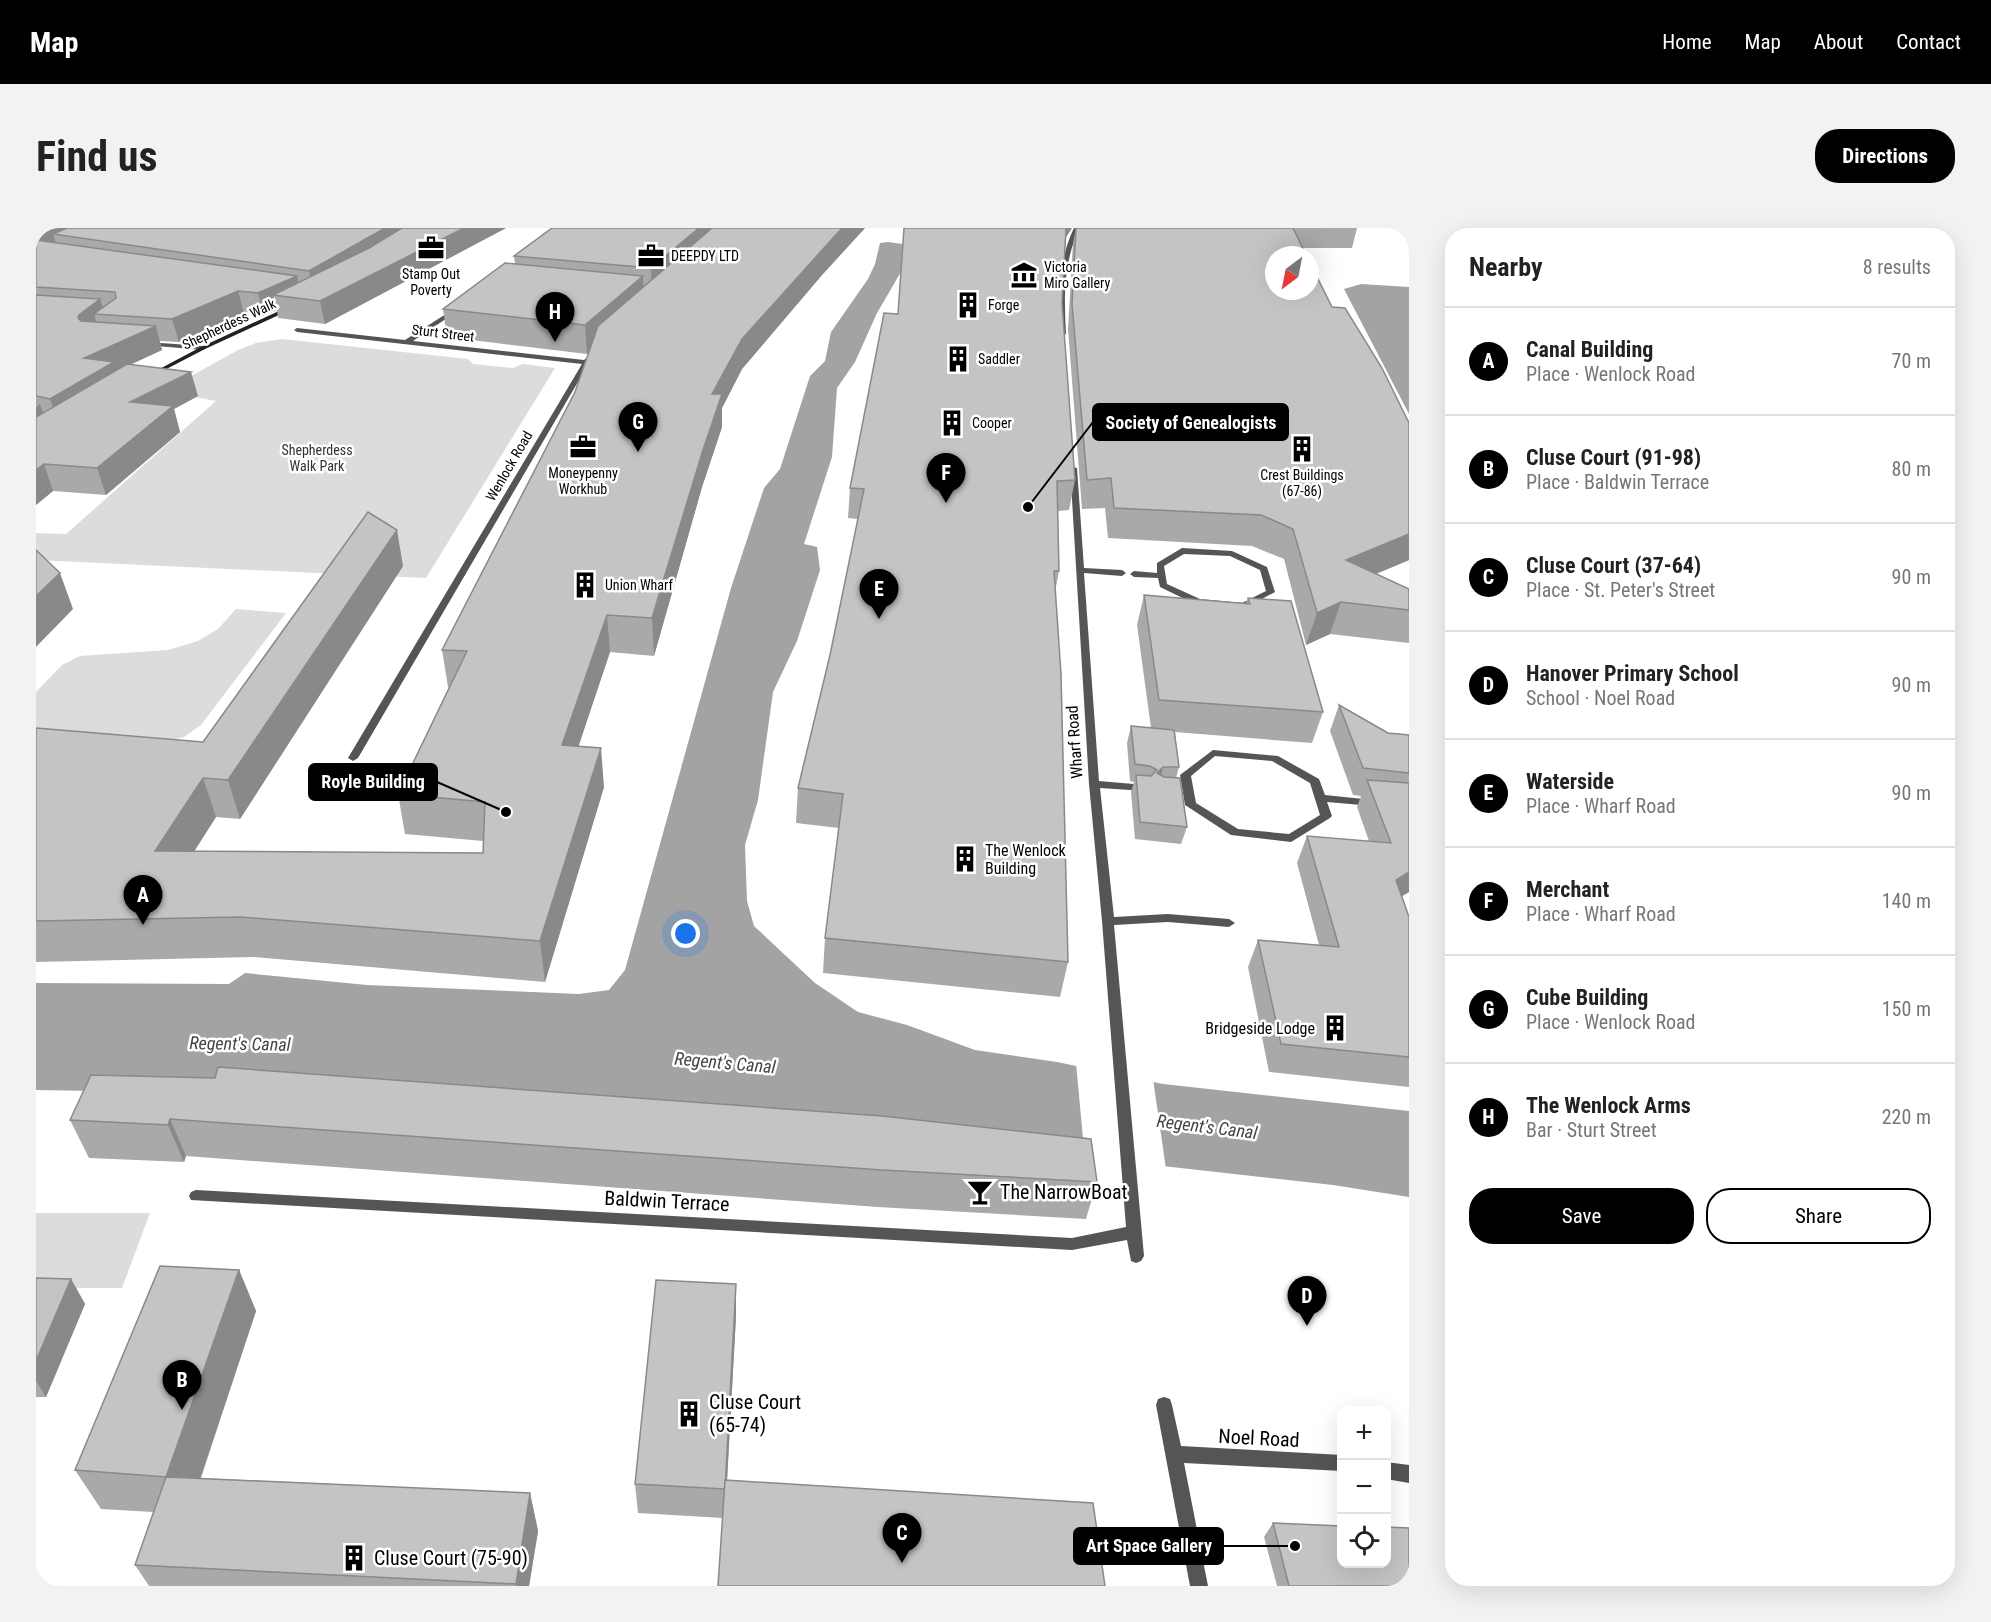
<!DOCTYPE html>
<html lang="en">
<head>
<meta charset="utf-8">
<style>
	:root { --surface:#fff; --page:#f2f2f2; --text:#222; --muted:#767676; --line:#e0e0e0; --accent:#000 }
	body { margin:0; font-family:"Roboto Condensed",sans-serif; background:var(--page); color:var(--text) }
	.controls { position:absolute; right:18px; bottom:18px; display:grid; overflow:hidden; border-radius:12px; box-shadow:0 6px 24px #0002 }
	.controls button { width:54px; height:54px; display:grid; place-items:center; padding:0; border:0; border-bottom:2px solid var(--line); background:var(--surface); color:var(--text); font:30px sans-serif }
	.compass { position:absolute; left:1229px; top:18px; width:54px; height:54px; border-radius:50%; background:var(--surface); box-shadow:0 6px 24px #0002; rotate:212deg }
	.you { position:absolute; left:650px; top:706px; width:21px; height:21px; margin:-15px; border:4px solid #fff; border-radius:50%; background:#1a73e8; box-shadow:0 0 0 9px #1a73e833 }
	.badge { display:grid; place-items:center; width:39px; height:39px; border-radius:50%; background:var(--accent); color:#fff; font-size:20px; font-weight:700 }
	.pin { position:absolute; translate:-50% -50px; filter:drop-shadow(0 2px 3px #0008) }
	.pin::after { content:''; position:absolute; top:32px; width:21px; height:18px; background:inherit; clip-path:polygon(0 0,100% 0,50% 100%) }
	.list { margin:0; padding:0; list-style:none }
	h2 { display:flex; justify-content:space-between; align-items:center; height:78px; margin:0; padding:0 24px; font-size:26px }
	h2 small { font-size:20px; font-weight:400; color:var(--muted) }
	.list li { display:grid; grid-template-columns:39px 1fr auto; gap:18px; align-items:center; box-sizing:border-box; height:108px; padding:0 24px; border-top:2px solid var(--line) }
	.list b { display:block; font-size:22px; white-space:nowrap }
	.list p { margin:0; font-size:20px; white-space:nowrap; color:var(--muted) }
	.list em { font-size:20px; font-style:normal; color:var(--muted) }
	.actions { display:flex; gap:12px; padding:18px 24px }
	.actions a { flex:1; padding:14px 0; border:2px solid var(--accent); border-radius:24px; text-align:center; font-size:21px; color:var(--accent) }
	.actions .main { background:var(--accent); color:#fff }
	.icon { flex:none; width:33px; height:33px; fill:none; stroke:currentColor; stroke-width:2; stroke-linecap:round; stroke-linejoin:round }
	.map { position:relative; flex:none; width:1373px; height:1358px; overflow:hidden; border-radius:24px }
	header { display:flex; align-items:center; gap:36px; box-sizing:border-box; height:84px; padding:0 30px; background:var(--accent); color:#fff }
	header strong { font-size:28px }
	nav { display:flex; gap:33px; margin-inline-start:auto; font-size:21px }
	.intro { display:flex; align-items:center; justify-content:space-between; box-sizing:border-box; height:144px; padding:0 36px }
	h1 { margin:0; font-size:42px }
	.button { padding:15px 27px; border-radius:24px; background:var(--accent); color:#fff; font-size:21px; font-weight:700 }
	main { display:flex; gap:36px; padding:0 36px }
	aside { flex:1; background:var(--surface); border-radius:24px; box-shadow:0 6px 24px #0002 }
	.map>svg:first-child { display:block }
	.green { fill:#dcdcdc }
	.water { fill:#a3a3a3 }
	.pier { fill:#fff }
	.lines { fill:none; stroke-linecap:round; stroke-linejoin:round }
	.street { fill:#555; fill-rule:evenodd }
	.secondary { fill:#222; fill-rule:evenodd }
	.wall { fill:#a9a9a9 }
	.shaded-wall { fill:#898989 }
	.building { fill:#c4c4c4; stroke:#898989; stroke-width:1.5 }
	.labels { text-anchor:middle; stroke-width:5; stroke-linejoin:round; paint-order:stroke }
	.far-poi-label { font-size:14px; fill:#000; stroke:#fff; text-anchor:start }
	.far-street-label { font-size:14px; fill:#000; stroke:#fff }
	.far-park-label { font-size:14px; fill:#333; stroke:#fff }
	.street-label { font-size:16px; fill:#000; stroke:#fff }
	.poi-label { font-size:16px; fill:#000; stroke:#fff; text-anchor:start }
	.water-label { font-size:18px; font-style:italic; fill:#444; stroke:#fff }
	.near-poi-label { font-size:20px; fill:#000; stroke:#fff; text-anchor:start }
	.near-street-label { font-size:20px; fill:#000; stroke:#fff }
	.leader { fill:none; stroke:#000; stroke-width:2 }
	.callout-dot { fill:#000; stroke:#fff; stroke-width:2 }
	.callout { fill:#000; stroke:#000; stroke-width:2 }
	.callout-label { font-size:18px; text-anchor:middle; font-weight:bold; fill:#fff }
</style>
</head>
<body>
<header>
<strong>Map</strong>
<nav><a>Home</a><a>Map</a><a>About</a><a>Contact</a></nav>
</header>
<div class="intro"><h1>Find us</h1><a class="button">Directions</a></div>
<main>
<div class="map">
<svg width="1373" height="1358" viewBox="0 0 1373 1358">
	<rect width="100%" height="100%" fill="#fff"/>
	<!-- green -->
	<g class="green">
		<polygon points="246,111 432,131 437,136 477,140 487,136 519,140 390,350 0,332 0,305 30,306 180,173 128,163 202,122 220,115"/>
		<polygon points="200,381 250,385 165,497 148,509 123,515 0,506 0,464 26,437 44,428 132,422 162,413 182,401"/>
		<polygon points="0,985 114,985 86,1060 0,1060"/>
	</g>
	<!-- water -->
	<g class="water">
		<polygon points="852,14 866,16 871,24 869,37 841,85 819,134 801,160 796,229 768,316 781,319 784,342 761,413 737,464 722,572 709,617 711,673 718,698 779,755 822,784 871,797 939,822 1021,834 1127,856 1373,883 1373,969 1297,957 699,890 239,866 0,862 0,755 193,756 209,745 331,757 543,766 573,762 589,742 695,360 728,260 744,241 774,148 789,133 795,104 832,51 839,36 844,15"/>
		<polygon points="1325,56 1373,59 1373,186 1308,61"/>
	</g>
	<!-- pier -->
	<polygon class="pier" points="1040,835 1117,851 1130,941 1049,932"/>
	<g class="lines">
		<!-- street -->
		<g class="street">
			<path d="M1038,0H1044C1027,33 1028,70 1030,106L1027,108L1024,106C1022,70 1022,33 1038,0Z"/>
			<polygon points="421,79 423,82 377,113 548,132 560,121 565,122 553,135 322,530 317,533 312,530 546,136 261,104 258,102 261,100 369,112"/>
			<polygon points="111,114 167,118 170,120 167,122 109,117 109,115"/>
			<polygon points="1034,238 1041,240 1048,340 1086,342 1090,345 1086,348 1048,345 1063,553 1109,557 1114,560 1109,563 1064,560 1078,689 1132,686 1193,691 1199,695 1193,699 1132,694 1078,697 1108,1028 1105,1033 1100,1035 1095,1033 1091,1012 1036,1022 155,972 153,968 155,964 160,962 1036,1010 1090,999 1066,693 1053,556"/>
			<path d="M1146,320L1196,323L1231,339L1239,364L1207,381L1159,376L1124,359L1122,350L1098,349L1094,346L1098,343L1121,345V335ZM1148,326L1194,328L1224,342L1230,363L1206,375L1164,371L1131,356L1128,338Z"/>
			<path d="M1177,522L1242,528L1283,551L1289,567L1337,572L1342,575L1337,578L1291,574L1296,588L1294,590L1255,614L1195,607L1149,577L1144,547ZM1179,528L1236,533L1274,555L1284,587L1253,606L1202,601L1160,575L1155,548Z"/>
			<polygon points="1128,1169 1134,1171 1136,1177 1145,1218 1306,1227 1306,1243 1148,1235 1172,1358 1154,1358 1120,1177 1122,1171"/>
			<polygon points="1350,1234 1373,1237 1373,1255 1350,1251"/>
		</g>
		<!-- secondary -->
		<polygon class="secondary" points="256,77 258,80 169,121 117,148 112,147 165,119"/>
	</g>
	<!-- wall -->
	<g class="wall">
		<polygon points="0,0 470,0 289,96 242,90 241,82 227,88 208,85 143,114 124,113 126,122 95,136 162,168 138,181 144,204 70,267 17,263 0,277"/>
		<polygon points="516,0 829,0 786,47 706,141 686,180 686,199 666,259 618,428 574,424 542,518 568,559 509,754 217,729 0,734 0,500 167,514 367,338 204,591 180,589 158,623 447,625 447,613 369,606 362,566 413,459 412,459 406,422 539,164 553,124 551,126 411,109 407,81 479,36 478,28"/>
		<polygon points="1036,0 1029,10 1026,75 1039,252 1033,282 1022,283 1023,343 1019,364 1032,734 1024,769 787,745 789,710 803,600 760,595 762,560 794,427 822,291 812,290 814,260 862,86"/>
		<polygon points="1040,0 1321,0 1316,20 1267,20 1296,79 1373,195 1373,332 1340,346 1373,382 1373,415 1294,406 1270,417 1248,331 1216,318 1072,310 1069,280 1046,281 1032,101 1037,15"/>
		<polygon points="1108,367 1210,375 1212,370 1287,484 1276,515 1139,504 1143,539 1140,550 1151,599 1145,616 1099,611 1095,564 1098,554 1094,553 1091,515 1095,498 1115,500 1101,397"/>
		<polygon points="1303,477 1352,505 1373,507 1373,664 1366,668 1373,689 1373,859 1233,844 1212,739 1222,712 1283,717 1261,635 1271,608 1333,613 1321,579 1325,568 1317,567 1294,503"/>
		<polygon points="55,847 1061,954 1050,991 842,979 150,928 148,934 53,930 34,892"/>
		<polygon points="203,1042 220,1083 165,1250 494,1265 502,1303 493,1358 113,1358 99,1337 117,1284 65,1281 39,1242"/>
		<polygon points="0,1050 35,1051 49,1076 10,1169 0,1169"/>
		<polygon points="700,1088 691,1252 687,1290 602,1285 599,1256"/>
		<polygon points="1237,1295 1373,1358 1241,1358 1228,1309"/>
	</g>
	<!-- shaded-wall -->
	<g class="shaded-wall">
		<polygon points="10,0 68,0 17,6 21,19 8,25 1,3"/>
		<polygon points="349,0 375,0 277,65 273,43"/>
		<polygon points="428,0 470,0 289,96 284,73"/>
		<polygon points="663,0 694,0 616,69 615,40"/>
		<polygon points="806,0 829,0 786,47 706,141 686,180 686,199 666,259 618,428 616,390 676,166 706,111"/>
		<polygon points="1029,0 1036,0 1027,14"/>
		<polygon points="261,48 266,70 237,67 241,82 227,88 222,65"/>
		<polygon points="607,48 608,76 551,126 549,97"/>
		<polygon points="202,63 208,85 143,114 136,91"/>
		<polygon points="64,71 69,86 58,86 62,100 50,110 42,90 43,87"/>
		<polygon points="120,98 126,122 81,143 23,196 14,171 48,130"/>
		<polygon points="155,144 162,168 138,181 144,204 70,267 61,240 94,174"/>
		<polygon points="4,176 13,202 0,209 0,179"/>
		<polygon points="8,236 17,263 0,277 0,242"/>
		<polygon points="361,302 367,338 204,591 192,552"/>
		<polygon points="1373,306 1373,332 1299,363 1310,332"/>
		<polygon points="24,345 37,381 0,419 0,368"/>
		<polygon points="1305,374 1294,406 1270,417 1281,385"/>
		<polygon points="571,387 574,424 530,556 526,517"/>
		<polygon points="565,520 568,559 509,754 504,713"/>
		<polygon points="1127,539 1123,556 1121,545"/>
		<polygon points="167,550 180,589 133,663 119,623"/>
		<polygon points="1373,644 1373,664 1348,679 1360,652"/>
		<polygon points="134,891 150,928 148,934 132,897"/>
		<polygon points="203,1042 220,1083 152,1287 130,1249"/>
		<polygon points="35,1051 49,1076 10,1169 0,1153 0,1133"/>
		<polygon points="700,1056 700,1088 689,1290 689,1261"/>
		<polygon points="494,1265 502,1303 493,1358 480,1358 480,1356"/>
	</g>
	<!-- building -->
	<g class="building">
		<polygon points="0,0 10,0 1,3 0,3"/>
		<polygon points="31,0 349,0 273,43 17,6"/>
		<polygon points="366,0 428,0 284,73 237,67 333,20"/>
		<polygon points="516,0 663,0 615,40 478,28"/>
		<polygon points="676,0 806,0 706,111 676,166 686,166 666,225 616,390 571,387 526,517 565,520 504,713 204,689 0,693 0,500 167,514 332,284 361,302 192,552 167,550 119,623 447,625 449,574 362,566 431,423 406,422 539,164 562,98"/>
		<polygon points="868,0 1030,0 1026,75 1039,252 1021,253 1023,343 1018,343 1025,446 1032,734 789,710 807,566 762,560 794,427 828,261 814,260 848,85 862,86"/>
		<polygon points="1040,0 1257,0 1270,27 1238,27 1238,63 1274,63 1274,35 1296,79 1309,80 1346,140 1373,195 1373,306 1310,332 1373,361 1373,382 1305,374 1281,385 1257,301 1225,287 1078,280 1075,250 1051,252 1036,76"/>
		<polygon points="0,12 261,48 222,65 202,63 136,91 58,86 80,70 79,64 0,59"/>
		<polygon points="469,35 607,48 549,97 407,81"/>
		<polygon points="0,67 64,71 43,87 42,90 45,93 120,98 48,130 78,134 14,171 0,168"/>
		<polygon points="91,136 155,144 94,174 137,178 61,240 8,236 0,242 0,189"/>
		<polygon points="0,322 24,345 0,368"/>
		<polygon points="1108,367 1214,376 1212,370 1255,373 1287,484 1123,472"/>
		<polygon points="1303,477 1352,505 1373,507 1373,545 1327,540"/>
		<polygon points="1095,498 1138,502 1143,539 1127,539 1121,545 1128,549 1144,550 1151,599 1104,594 1100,547 1115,548 1121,542 1114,538 1099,536"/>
		<polygon points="1331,552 1373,555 1373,644 1360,652 1373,689 1373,829 1245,816 1222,712 1303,719 1271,608 1355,615"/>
		<polygon points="182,839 846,888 1055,911 1061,954 846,942 134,891 132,897 34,892 55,847 179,850"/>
		<polygon points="124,1038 203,1042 130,1249 39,1242"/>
		<polygon points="0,1050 35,1051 0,1133"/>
		<polygon points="620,1052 700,1056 689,1261 599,1256"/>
		<polygon points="130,1249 494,1265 480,1356 99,1337"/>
		<polygon points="689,1252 1057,1275 1069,1358 682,1358"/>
		<polygon points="1237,1295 1305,1298 1305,1335 1350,1335 1350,1299 1373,1300 1373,1358 1253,1358"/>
	</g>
	<!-- icons -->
	<defs>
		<g id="office-bare" transform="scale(2.07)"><path d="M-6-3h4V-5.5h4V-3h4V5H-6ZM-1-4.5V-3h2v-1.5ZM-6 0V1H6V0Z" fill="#000" stroke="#fff" stroke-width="2.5" paint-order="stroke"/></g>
		<g id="museum-bare" transform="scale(2.07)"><path d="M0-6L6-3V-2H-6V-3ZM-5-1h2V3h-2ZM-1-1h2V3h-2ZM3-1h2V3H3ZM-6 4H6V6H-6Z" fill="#000" stroke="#fff" stroke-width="2.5" paint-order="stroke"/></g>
		<g id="building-bare" transform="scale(2.07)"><path d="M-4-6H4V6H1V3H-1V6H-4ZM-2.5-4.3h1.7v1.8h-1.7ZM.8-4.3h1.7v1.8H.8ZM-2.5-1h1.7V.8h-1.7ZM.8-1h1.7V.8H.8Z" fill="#000" stroke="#fff" stroke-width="2.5" paint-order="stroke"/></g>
		<g id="bar-bare" transform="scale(2.07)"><path d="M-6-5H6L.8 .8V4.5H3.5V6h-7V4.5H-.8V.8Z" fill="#000" stroke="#fff" stroke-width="2.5" paint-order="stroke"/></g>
	</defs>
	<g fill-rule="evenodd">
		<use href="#office-bare" x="395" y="20"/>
		<use href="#office-bare" x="615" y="28"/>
		<use href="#museum-bare" x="988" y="47"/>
		<use href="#building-bare" x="932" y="77"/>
		<use href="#building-bare" x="922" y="131"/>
		<use href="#building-bare" x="916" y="195"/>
		<use href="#office-bare" x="547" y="219"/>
		<use href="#building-bare" x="1266" y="221"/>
		<use href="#building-bare" x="549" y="357"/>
		<use href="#building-bare" x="929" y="631"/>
		<use href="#building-bare" x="1299" y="800"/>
		<use href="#bar-bare" x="944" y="964"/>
		<use href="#building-bare" x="653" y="1186"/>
		<use href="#building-bare" x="318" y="1330"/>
	</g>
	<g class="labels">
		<!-- far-poi labels -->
		<g class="far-poi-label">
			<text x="635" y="33">DEEPDY LTD</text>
			<text x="1008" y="44">Victoria<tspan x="1008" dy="16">Miro Gallery</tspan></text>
			<text x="395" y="51" text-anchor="middle">Stamp Out<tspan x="395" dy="16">Poverty</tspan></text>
			<text x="952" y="82">Forge</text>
			<text x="942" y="136">Saddler</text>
			<text x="936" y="200">Cooper</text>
			<text x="547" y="250" text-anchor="middle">Moneypenny<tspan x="547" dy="16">Workhub</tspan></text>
			<text x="1266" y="252" text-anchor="middle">Crest Buildings<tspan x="1266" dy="16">(67-86)</tspan></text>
			<text x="569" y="362">Union Wharf</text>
		</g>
		<!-- far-street labels -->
		<g class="far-street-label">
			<text transform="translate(193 96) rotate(-25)" y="5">Shepherdess Walk</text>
			<text transform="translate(407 105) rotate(7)" y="5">Sturt Street</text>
			<text transform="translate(473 238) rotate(-60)" y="5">Wenlock Road</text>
		</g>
		<!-- far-park labels -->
		<g class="far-park-label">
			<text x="281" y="227">Shepherdess<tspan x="281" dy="16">Walk Park</tspan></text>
		</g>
		<!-- street labels -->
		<g class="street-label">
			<text transform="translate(1038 514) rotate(-94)" y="6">Wharf Road</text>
		</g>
		<!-- poi labels -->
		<g class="poi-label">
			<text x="949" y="628">The Wenlock<tspan x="949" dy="18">Building</tspan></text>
			<text x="1279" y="806" text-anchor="end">Bridgeside Lodge</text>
		</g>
		<!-- water labels -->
		<g class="water-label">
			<text transform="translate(204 816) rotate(1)" y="6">Regent's Canal</text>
			<text transform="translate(689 835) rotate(5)" y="6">Regent's Canal</text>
			<text transform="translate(1171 899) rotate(7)" y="6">Regent's Canal</text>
		</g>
		<!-- near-poi labels -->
		<g class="near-poi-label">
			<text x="964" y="971">The NarrowBoat</text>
			<text x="673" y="1181">Cluse Court<tspan x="673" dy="23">(65-74)</tspan></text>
			<text x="338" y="1337">Cluse Court (75-90)</text>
		</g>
		<!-- near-street labels -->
		<g class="near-street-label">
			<text transform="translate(631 973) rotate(3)" y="7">Baldwin Terrace</text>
			<text transform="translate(1223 1210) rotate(3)" y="7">Noel Road</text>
		</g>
	</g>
	<!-- callouts -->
	<path class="leader" d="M992 279L1057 194M470 584L401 554M1259 1318L1187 1318"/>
	<g class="callout-dot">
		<circle cx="992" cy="279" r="6"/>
		<circle cx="470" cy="584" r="6"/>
		<circle cx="1259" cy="1318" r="6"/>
	</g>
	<g class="callout">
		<rect x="1057" y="176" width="195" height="36" rx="6"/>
		<rect x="273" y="536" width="128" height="36" rx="6"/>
		<rect x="1038" y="1300" width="149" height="36" rx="6"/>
	</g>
	<g class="callout-label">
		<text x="1155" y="201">Society of Genealogists</text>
		<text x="337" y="560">Royle Building</text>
		<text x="1113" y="1324">Art Space Gallery</text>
	</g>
</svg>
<div class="controls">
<button>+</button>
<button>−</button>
<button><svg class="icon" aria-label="locate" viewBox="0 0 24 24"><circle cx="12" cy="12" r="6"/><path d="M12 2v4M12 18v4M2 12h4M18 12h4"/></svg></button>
</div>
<svg class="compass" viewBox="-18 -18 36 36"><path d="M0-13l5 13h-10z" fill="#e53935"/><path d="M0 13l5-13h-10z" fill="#767676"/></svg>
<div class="you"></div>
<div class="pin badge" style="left:107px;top:697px">A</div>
<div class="pin badge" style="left:146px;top:1182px">B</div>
<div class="pin badge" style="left:866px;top:1335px">C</div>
<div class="pin badge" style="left:1271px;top:1098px">D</div>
<div class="pin badge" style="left:843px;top:391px">E</div>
<div class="pin badge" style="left:910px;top:275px">F</div>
<div class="pin badge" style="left:602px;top:224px">G</div>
<div class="pin badge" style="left:519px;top:114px">H</div>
</div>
<aside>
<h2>Nearby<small>8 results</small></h2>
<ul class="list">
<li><span class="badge">A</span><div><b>Canal Building</b><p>Place · Wenlock Road</p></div><em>70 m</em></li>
<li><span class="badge">B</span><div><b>Cluse Court (91-98)</b><p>Place · Baldwin Terrace</p></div><em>80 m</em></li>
<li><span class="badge">C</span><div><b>Cluse Court (37-64)</b><p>Place · St. Peter's Street</p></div><em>90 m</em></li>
<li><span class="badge">D</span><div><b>Hanover Primary School</b><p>School · Noel Road</p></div><em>90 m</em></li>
<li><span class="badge">E</span><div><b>Waterside</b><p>Place · Wharf Road</p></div><em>90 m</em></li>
<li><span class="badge">F</span><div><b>Merchant</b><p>Place · Wharf Road</p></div><em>140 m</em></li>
<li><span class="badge">G</span><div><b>Cube Building</b><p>Place · Wenlock Road</p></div><em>150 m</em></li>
<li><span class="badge">H</span><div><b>The Wenlock Arms</b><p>Bar · Sturt Street</p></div><em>220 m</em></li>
</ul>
<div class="actions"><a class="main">Save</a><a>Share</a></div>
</aside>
</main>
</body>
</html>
